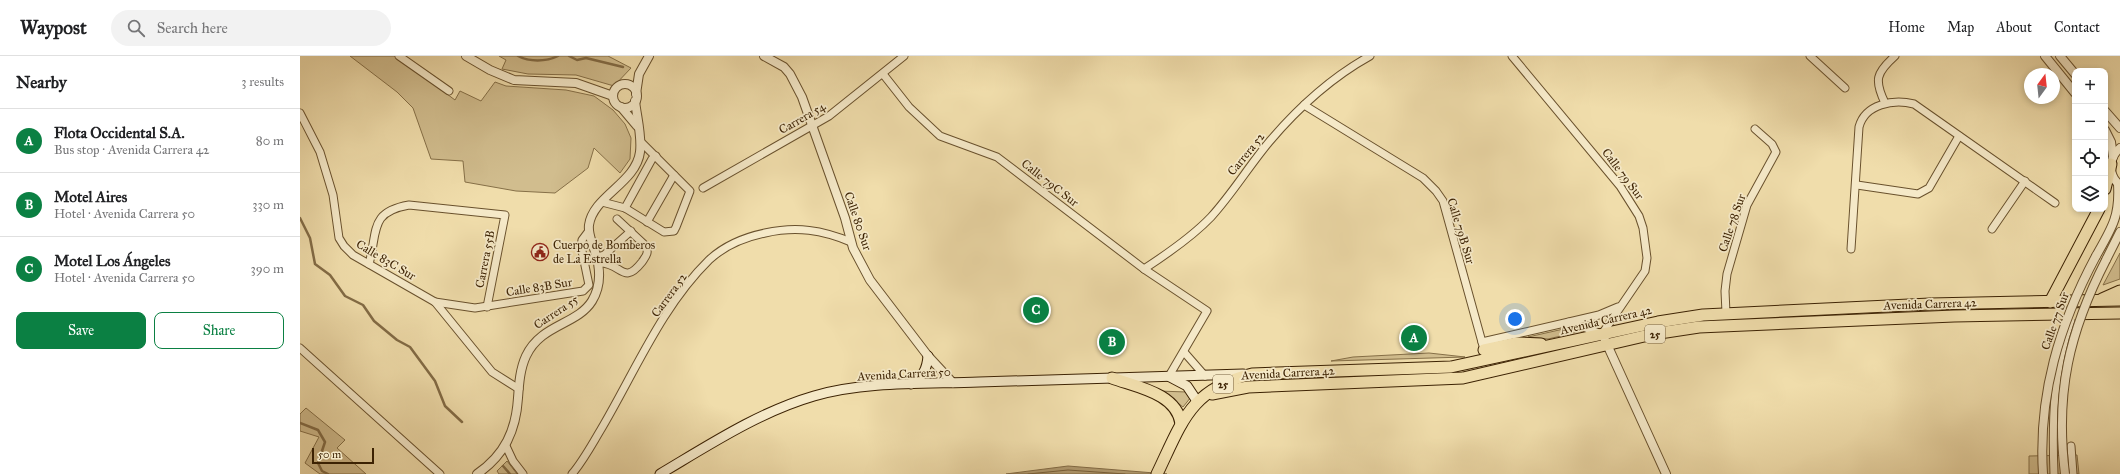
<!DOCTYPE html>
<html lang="en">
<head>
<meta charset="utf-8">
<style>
	:root { --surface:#fff; --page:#f2f2f2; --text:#202124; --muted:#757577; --line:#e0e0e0; --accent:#0b8043 }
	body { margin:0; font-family:"IM FELL Great Primer",serif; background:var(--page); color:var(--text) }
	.controls { position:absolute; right:12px; top:12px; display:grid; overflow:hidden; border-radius:8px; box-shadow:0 2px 6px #0003 }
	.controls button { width:36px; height:36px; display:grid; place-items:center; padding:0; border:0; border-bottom:1px solid var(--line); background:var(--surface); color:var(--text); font:20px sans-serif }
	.compass { position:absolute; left:1724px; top:12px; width:36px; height:36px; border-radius:50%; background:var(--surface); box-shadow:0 2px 6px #0003; rotate:15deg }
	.scale { position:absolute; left:12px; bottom:10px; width:62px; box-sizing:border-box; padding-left:4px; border:2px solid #3c2203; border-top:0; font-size:11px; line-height:14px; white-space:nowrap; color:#3c2203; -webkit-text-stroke:3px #f5e9c8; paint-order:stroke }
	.you { position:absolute; left:1215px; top:263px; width:14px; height:14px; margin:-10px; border:3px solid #fff; border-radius:50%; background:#1a73e8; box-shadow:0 0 0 6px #1a73e833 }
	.badge { display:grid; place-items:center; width:26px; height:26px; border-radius:50%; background:var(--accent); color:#fff; font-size:13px; font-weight:700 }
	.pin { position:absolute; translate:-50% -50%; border:2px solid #fff; box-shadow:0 1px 4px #0006 }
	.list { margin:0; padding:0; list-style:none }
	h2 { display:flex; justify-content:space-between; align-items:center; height:52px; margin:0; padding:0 16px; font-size:17px }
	h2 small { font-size:13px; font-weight:400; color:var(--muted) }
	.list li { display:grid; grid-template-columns:26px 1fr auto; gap:12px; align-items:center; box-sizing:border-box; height:64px; padding:0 16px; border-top:1px solid var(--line) }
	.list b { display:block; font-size:15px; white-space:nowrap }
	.list p { margin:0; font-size:13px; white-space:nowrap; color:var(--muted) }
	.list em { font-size:13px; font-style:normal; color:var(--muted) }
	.actions { display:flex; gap:8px; padding:12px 16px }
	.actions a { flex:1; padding:9px 0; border:1px solid var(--accent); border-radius:8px; text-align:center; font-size:14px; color:var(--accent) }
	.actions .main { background:var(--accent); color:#fff }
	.icon { flex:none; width:22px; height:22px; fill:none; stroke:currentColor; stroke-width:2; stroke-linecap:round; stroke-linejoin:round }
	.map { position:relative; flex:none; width:1820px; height:418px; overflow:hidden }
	header { display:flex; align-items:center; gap:24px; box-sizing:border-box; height:56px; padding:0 20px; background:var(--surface); border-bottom:1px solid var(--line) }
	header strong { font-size:19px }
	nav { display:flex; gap:22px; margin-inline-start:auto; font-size:14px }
	.search { width:280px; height:36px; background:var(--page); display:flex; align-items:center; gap:10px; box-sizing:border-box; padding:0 14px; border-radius:22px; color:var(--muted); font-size:15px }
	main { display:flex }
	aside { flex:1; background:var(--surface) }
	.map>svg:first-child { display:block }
	.green { fill:#d1bd8e; stroke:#867048 }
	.water { fill:#b39d72; stroke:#836c46 }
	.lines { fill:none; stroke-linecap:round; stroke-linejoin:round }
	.shore { stroke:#78603a; stroke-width:1 }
	.stream { stroke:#836c46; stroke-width:2.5 }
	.minor-casing { stroke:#69512d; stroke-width:9 }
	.tertiary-casing { stroke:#69512d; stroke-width:10 }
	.secondary-casing { stroke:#3c2203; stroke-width:11 }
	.trunk-casing { stroke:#3c2203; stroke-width:13 }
	.minor { stroke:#f5e9c8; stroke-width:7 }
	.tertiary { stroke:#f5e9c8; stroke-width:8 }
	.secondary { stroke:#f5e9c8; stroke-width:9 }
	.trunk { stroke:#f0ddab; stroke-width:11 }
	.tertiary-bridge-casing { stroke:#69512d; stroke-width:10; stroke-linecap:butt }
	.tertiary-bridge { stroke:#f5e9c8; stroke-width:8 }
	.labels { text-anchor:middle; stroke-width:3.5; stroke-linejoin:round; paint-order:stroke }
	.shield { fill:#f5e9c8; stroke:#745e3e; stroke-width:1 }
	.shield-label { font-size:11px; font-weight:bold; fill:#3c2203 }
	.street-label { font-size:12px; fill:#3c2203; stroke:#f5e9c8 }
	.poi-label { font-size:12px; fill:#3c2203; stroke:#f5e9c8; text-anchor:start }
</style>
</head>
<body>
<header>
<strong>Waypost</strong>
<div class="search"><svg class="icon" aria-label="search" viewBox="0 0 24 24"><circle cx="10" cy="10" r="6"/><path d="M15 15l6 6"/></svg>Search here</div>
<nav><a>Home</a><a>Map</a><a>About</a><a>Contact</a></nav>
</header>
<main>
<aside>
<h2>Nearby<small>3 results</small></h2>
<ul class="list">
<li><span class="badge">A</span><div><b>Flota Occidental S.A.</b><p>Bus stop · Avenida Carrera 42</p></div><em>80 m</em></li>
<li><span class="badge">B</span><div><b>Motel Aires</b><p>Hotel · Avenida Carrera 50</p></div><em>330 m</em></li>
<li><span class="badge">C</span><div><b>Motel Los Ángeles</b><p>Hotel · Avenida Carrera 50</p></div><em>390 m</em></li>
</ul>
<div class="actions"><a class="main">Save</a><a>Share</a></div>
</aside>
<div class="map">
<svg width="1820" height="418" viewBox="0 0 1820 418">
	<rect width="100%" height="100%" fill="#f0ddab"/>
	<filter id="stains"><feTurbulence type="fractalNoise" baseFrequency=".005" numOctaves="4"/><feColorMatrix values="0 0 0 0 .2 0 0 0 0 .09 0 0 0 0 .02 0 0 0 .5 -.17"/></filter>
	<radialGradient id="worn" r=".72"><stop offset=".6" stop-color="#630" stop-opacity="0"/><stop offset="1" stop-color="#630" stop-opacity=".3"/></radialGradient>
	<!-- green -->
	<g class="green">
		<polygon points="50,0 96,0 155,44 160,35 181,45 195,26 206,30 266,34 294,40 313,54 325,68 331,82 330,103 320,117 294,92 288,112 255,137 216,135 165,126 163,105 131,103 113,52 97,36"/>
		<polygon points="199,0 308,0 331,12 314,30 276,19 228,18 202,13 206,4"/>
		<polygon points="1820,197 1820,223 1803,229"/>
		<polygon points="1268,272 1282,275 1248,283 1228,281"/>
		<polygon points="1129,297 1165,301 1031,305 1053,301"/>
		<polygon points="858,335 887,336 891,341 883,351 869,340"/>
		<polygon points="6,352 45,384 37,392 66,418 20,418 5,407 19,381 0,375 0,358"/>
		<polygon points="1777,399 1779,418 1729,418 1729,400"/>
		<polygon points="207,405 217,418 199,418 197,415"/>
	</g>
	<!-- water -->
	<polygon class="water" points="768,410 867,418 706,418"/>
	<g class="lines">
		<!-- shore -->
		<polyline class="shore" points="728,418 768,414 825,418"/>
		<!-- stream -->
		<g class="stream">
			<path d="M218,0C229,6 246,6 258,0"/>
			<polyline points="269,0 277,4 286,2 323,11"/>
			<polyline points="0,162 10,182 15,208 30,219 45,240 63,249 74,265 97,284 110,291 135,325 145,350 162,366"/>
			<polyline points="0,367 18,374 25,386 18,407 22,415 28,418"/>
			<polyline points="203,410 210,418"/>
		</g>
		<!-- minor casing -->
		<g class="minor-casing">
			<g id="minor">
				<polyline points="99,0 149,35"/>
				<polyline points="1212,0 1320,130 1339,160 1343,172 1347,202 1345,215 1302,278 1269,266"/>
				<polyline points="1510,0 1545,32"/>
				<polyline points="583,18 609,51 640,80 697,101 844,213 907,255 869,320"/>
				<path d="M1585,47C1574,24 1576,17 1595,0"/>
				<polyline points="1004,49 1123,122 1136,135 1143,145 1185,297"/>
				<polyline points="0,57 20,96 33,139 39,182 44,190 53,199 135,246 192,316 219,333"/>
				<polyline points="1557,129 1618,138 1629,132 1659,80"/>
				<polyline points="403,132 529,60 604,0"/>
				<polyline points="302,146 325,152 364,176 374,175 376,171 390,135 341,86"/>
				<polyline points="325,152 352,103 356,100"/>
				<polyline points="347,166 374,119"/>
				<polyline points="1692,173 1725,125"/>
				<path d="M1551,193L1559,71C1565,48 1593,43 1614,48L1755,147"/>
				<polyline points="297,201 304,199 331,175"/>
				<path d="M300,207C322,207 323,230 342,206C346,200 349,197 346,190L317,163"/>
				<path d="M69,208C78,175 69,156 109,149L205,159L187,251"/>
				<path d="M844,213C867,198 892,181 911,161C932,138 949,110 969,86C997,53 1032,21 1070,0"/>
				<polyline points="135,246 175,252 283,235 289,229 281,190 282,184 288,176"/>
				<polyline points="1426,257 1425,235 1427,218 1447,149 1476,96 1472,88 1455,73"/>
				<polyline points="1182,286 1299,259 1318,251"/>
				<polyline points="0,292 140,418"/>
				<polyline points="884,296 905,320"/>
				<polyline points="206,390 213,405 223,418"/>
				<polyline points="1771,390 1773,418"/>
				<path d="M272,418C283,405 291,390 300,375C334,318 361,251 409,204C424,190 446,181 465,177C497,170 522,174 551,186"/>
				<path d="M1754,418C1752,366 1753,314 1771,264"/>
			</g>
		</g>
		<!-- tertiary casing -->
		<g class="tertiary-casing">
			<g id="tertiary">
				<polyline points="166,0 190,14 214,24 276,27 313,40"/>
				<polyline points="464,0 484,11 490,18 502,41 545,162 553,192 570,224 628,300 653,327"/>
				<polyline points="1745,0 1775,37"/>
				<polyline points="1760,0 1775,18"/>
				<circle cx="325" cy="40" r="12"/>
				<polyline points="336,38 339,18 349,0"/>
				<polyline points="321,51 337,70"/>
				<polyline points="1805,55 1820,72"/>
				<polyline points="1805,74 1811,86 1813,101"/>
				<path d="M1820,92C1808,102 1808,120 1820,129"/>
				<path d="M1796,200C1812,172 1820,160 1818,128"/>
				<polyline points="1806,204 1820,176"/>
				<polyline points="1305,284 1366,418"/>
				<path d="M177,418C205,399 216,374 218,342C219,328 220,313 226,300C241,268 277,269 292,245C303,227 300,208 293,190C291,183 288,177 289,169C293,140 336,127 340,96C342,80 337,62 335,45"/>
			</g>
		</g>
		<!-- secondary casing -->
		<g class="secondary-casing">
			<g id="secondary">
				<polyline points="870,321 887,330 897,345"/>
				<path d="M611,328C623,321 627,313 628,300"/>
				<path d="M360,418C409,389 459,356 514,340C565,325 626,328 679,326C767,324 855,321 943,318"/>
			</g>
		</g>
		<!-- trunk casing -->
		<g class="trunk-casing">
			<g id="trunk">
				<polyline points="1805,133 1811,108"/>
				<polyline points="1802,243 1820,235"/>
				<polyline points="1750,246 1799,153"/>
				<polyline points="1184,294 1217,287 1241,288"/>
				<path d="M812,322C836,331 877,337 881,368"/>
				<polyline points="912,338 948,331 1163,322 1353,278 1399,271 1654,260 1820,257"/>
				<path d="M857,418C882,366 890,333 952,318L1151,311L1358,266L1403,259L1630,248L1820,244"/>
			</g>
		</g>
		<!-- minor -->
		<use href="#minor" class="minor"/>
		<!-- tertiary -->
		<use href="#tertiary" class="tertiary"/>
		<!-- secondary -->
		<use href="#secondary" class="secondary"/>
		<!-- trunk -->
		<use href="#trunk" class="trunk"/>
		<!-- tertiary-bridge casing -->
		<g class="tertiary-bridge-casing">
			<g id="tertiary-bridge">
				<path d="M1743,418C1738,339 1759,269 1796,200"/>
				<path d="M1765,418C1755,337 1769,276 1806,204"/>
			</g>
		</g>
		<!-- tertiary-bridge -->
		<use href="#tertiary-bridge" class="tertiary-bridge"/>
	</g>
	<!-- icons -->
	<defs>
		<g id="civic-ring" transform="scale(0.9)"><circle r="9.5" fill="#f5e9c8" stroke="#8f2418" stroke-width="1.5"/><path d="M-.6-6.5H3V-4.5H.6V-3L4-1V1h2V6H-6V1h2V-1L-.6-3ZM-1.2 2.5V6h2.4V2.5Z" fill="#8f2418"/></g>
	</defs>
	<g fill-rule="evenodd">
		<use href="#civic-ring" x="240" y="196"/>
	</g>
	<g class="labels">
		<!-- shield labels -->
		<g class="shield">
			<rect x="1345" y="269" width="20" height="18" rx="3"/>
			<rect x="913" y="319" width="20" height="18" rx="3"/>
		</g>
		<g class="shield-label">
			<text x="1355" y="282">25</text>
			<text x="923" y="332">25</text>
		</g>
		<!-- street labels -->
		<g class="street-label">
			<text transform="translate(502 62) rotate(-30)" y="4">Carrera 54</text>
			<text transform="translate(946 98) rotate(-51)" y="4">Carrera 52</text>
			<text transform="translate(1323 118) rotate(53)" y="4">Calle 79 Sur</text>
			<text transform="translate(750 127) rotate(38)" y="4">Calle 79C Sur</text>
			<text transform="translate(558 165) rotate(71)" y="4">Calle 80 Sur</text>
			<text transform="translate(1432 167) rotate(-71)" y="4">Calle 78 Sur</text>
			<text transform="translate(1161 175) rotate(73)" y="4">Calle 79B Sur</text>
			<text transform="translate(185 203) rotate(-79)" y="4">Carrera 55B</text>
			<text transform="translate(86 204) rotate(31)" y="4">Calle 83C Sur</text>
			<text transform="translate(239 231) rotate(-9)" y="4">Calle 83B Sur</text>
			<text transform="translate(369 239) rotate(-54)" y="4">Carrera 52</text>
			<text transform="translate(1630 248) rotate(-2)" y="4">Avenida Carrera 42</text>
			<text transform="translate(256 256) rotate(-34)" y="4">Carrera 55</text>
			<text transform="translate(1306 264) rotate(-13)" y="4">Avenida Carrera 42</text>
			<text transform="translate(1755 265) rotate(-70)" y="4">Calle 77 Sur</text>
			<text transform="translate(988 317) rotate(-3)" y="4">Avenida Carrera 42</text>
			<text transform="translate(604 318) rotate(-3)" y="4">Avenida Carrera 50</text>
		</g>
		<!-- poi labels -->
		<g class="poi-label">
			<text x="253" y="193">Cuerpo de Bomberos<tspan x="253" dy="14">de La Estrella</tspan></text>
		</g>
	</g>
	<rect width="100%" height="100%" filter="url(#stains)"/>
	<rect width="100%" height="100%" fill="url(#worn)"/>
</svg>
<div class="controls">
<button>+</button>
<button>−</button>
<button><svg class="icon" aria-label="locate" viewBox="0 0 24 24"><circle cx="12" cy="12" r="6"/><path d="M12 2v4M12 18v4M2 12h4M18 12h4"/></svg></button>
<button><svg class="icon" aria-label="layers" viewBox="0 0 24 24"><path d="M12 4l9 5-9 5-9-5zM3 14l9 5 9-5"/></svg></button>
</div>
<svg class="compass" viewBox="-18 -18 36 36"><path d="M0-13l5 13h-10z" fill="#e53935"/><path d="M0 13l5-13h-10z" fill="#757577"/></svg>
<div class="scale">50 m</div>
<div class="you"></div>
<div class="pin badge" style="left:1114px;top:282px">A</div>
<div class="pin badge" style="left:812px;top:286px">B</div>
<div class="pin badge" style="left:736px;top:254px">C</div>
</div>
</main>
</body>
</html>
